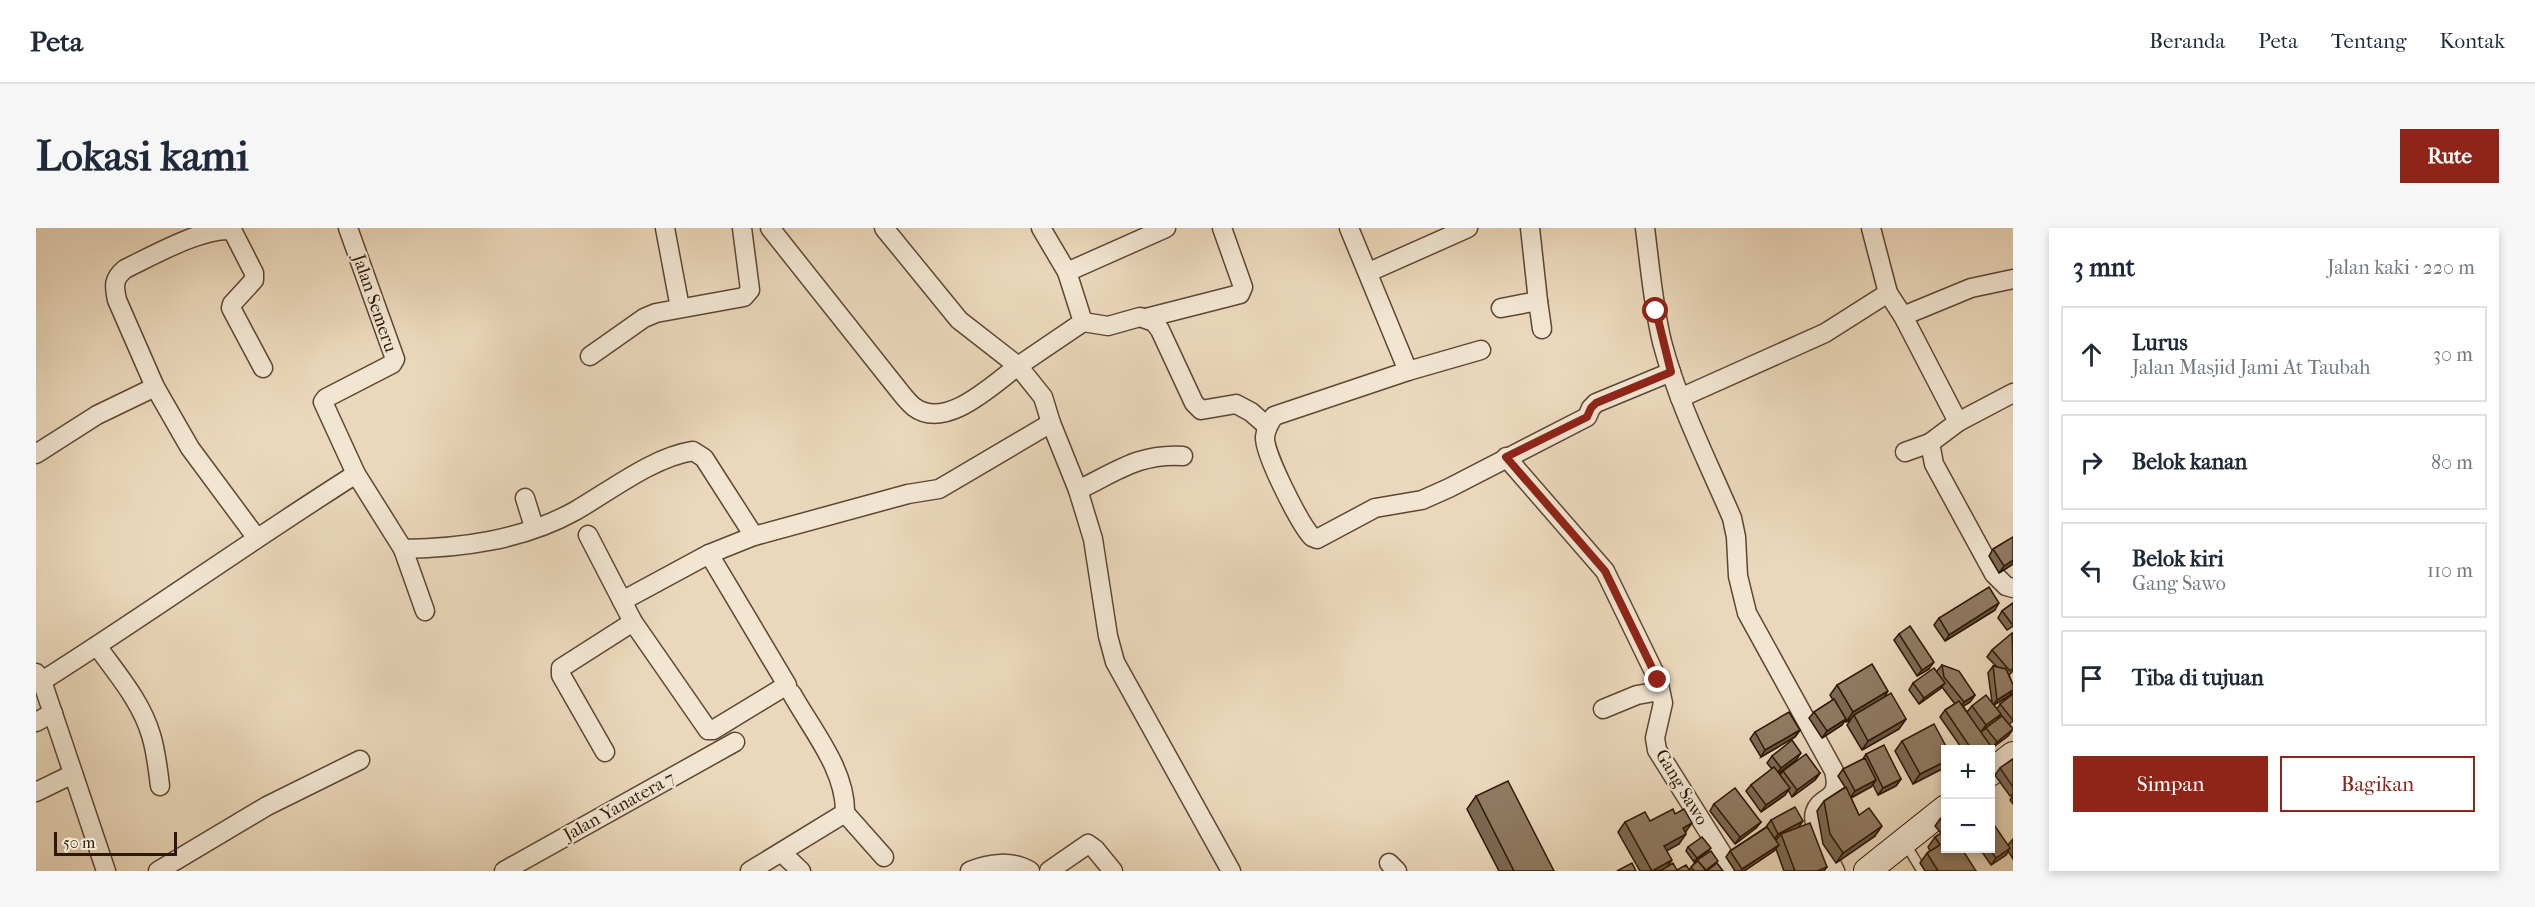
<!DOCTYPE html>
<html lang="id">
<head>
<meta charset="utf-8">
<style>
	:root { --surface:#fff; --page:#f6f6f7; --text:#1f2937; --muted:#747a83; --line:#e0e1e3; --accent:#8f2418 }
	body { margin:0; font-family:"IM FELL French Canon",serif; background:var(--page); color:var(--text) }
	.controls { position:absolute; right:18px; bottom:18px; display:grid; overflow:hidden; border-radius:0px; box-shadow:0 3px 9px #0003 }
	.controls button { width:54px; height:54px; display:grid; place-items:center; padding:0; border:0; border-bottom:2px solid var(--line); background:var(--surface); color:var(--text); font:30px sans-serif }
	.scale { position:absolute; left:18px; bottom:15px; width:123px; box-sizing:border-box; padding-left:6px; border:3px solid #2e1705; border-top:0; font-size:16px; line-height:21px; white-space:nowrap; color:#2e1705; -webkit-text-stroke:4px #f2e6d3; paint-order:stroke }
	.stop { position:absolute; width:18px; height:18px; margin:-14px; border:4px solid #8f2418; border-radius:50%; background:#fff }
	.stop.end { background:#8f2418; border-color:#fff; box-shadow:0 2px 6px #0008 }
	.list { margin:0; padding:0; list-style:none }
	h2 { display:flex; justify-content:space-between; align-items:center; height:78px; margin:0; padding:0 24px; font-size:26px }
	h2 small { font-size:20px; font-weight:400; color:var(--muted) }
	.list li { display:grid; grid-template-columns:39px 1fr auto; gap:18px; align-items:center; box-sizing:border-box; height:96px; margin:0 12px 12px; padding:0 12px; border:2px solid var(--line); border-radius:0px }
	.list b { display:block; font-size:22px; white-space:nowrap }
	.list p { margin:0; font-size:20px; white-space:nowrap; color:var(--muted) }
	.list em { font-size:20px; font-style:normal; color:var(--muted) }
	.actions { display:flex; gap:12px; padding:18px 24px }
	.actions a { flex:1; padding:14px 0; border:2px solid var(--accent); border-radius:0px; text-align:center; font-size:21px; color:var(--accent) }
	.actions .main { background:var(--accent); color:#fff }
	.icon { flex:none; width:33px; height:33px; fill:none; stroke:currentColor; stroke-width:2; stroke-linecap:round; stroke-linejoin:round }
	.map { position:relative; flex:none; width:1977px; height:643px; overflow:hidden; border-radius:0px }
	header { display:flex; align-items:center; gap:36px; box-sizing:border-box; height:84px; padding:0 30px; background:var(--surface); border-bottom:2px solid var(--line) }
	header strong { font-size:28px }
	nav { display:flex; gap:33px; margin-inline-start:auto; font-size:21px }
	.intro { display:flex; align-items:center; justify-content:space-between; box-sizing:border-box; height:144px; padding:0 36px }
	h1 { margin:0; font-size:42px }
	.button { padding:15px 27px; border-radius:0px; background:var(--accent); color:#fff; font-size:21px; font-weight:700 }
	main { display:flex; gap:36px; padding:0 36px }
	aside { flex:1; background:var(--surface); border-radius:0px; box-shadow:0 3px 9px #0003 }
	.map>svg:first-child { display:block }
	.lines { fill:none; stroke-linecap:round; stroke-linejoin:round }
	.service-casing { stroke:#5d4733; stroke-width:12 }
	.minor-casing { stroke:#5d4733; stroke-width:21 }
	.secondary-casing { stroke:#2e1705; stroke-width:28 }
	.service { stroke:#f2e6d3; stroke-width:9 }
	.minor { stroke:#f2e6d3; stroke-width:18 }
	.secondary { stroke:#f2e6d3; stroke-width:26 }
	.wall { fill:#7c6a56; stroke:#2e1705; stroke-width:1.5 }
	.shaded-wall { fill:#655646; stroke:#2e1705; stroke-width:1.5 }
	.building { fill:#907b64; stroke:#2e1705; stroke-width:1.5 }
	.route { stroke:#8f2418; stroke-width:8 }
	.labels { text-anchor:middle; stroke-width:4.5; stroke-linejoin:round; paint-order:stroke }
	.street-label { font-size:18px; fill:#2e1705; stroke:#f2e6d3 }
</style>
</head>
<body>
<header>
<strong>Peta</strong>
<nav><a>Beranda</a><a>Peta</a><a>Tentang</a><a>Kontak</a></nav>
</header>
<div class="intro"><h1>Lokasi kami</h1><a class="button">Rute</a></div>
<main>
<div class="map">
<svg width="1977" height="643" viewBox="0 0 1977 643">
	<rect width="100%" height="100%" fill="#ebd8bc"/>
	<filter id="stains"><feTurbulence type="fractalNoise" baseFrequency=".00333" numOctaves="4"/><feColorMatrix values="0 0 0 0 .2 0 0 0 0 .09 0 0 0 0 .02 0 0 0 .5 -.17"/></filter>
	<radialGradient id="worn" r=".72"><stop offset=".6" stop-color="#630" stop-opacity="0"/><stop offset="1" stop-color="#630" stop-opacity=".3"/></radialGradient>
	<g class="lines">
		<!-- service casing -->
		<g class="service-casing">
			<polyline id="service" points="1869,615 1886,643"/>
		</g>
		<!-- minor casing -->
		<g class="minor-casing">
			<g id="minor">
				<polyline points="312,0 359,131 356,136 290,170 287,174 320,246"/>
				<polyline points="629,0 644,80"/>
				<path d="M734,0L865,165C869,170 873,175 878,179C910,203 957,156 982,138L923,92L848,0"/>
				<polyline points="1005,0 1031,44 1047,94 982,138 1007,169 1015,195 1042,262 1057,311 1072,408 1079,434 1195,643"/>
				<polyline points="1313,0 1372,143"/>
				<path d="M1609,0C1614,38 1617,77 1626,114C1642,175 1671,232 1696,290L1700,309L1702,348L1711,385L1798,543C1806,574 1784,567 1779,584C1774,598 1793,630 1799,643"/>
				<polyline points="1835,0 1852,65"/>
				<polyline points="1031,44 1130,0"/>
				<polyline points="1333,44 1432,0"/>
				<polyline points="1502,73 1506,101"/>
				<polyline points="1465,80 1502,73 1494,0"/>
				<polyline points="1867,88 1935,60 1977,51"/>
				<polyline points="1110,90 1204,66 1207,59 1186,0"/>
				<polyline points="1047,94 1072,98 1104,89 1118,94 1124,102 1158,175 1165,182 1200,176 1215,184 1231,198"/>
				<path d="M1445,122L1372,143L1238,188C1234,194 1230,200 1229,209C1228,226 1264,296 1276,309L1281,311L1339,280L1386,272L1413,260L1551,189L1555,180L1560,175L1635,144"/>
				<polyline points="554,128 608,90 620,85 708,69 714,62 706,0"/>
				<polyline points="1644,170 1789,105 1852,65 1867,88 1922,194 1894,215 1898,236 1958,346 1970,358 1977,360"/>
				<polyline points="1922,194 1977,165"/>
				<polyline points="1869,224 1894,215"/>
				<polyline points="0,226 61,187 119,159"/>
				<polyline points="1470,229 1569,343 1622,452 1627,475 1619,510 1621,522 1697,643"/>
				<path d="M1042,262C1080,244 1103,225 1147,228"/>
				<polyline points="489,270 498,299"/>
				<polyline points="552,307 597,394 672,502 677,502 751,457 673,326"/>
				<path d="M220,309L154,220L119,159L81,72C78,58 77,51 89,41C118,27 165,0 196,2L218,45V52L196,76L195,80L227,140"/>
				<polyline points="367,321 389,383"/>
				<polyline points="586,373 673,326 718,308 872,266 903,261 1015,195"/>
				<path d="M61,418C81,446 105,473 115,507C120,523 122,541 124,558"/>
				<polyline points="0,445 6,453 70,643"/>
				<path d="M6,453C112,386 214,313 320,246L367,321C426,320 487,312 539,283C574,263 617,229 657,223L668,230L718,308"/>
				<polyline points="1567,481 1601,467 1624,463"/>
				<polyline points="0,494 17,485"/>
				<polyline points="569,524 525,447 525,440 597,394"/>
				<polyline points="0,564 37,546"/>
				<polyline points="809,585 848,629"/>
				<polyline points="746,625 765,643"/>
				<polyline points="1353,635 1361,643"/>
				<polyline points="122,643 231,578 324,532"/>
				<polyline points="468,643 699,514"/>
				<path d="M714,643L809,585C810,542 776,502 756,466"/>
				<path d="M934,643C953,635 976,632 994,643"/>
				<polyline points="1013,643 1052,616 1059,621 1077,643"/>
			</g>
		</g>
		<!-- secondary casing -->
		<g class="secondary-casing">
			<g id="secondary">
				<polyline points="1954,545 1977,527"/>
				<polyline points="1831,643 1910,580"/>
			</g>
		</g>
		<!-- service -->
		<use href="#service" class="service"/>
		<!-- minor -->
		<use href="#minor" class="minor"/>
		<!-- secondary -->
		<use href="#secondary" class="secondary"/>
	</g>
	<!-- wall -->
	<g class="wall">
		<polygon points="1977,309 1977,336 1963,345 1953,328 1957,321"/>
		<polygon points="1977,375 1977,398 1971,402 1962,390 1966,383"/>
		<polygon points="1959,382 1909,413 1898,397 1903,390"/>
		<polygon points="1977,405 1977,443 1973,447 1977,457 1977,463 1974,467 1958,477 1961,481 1964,476 1977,466 1977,493 1973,496 1977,501 1972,508 1956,520 1954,518 1951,522 1927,522 1904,489 1909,482 1919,476 1906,459 1904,461 1883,476 1873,462 1877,455 1901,443 1906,437 1939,467 1934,474 1927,478 1931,484 1936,478 1956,474 1952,445 1957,438 1960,438 1951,429 1956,422"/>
		<polygon points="1863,406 1893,441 1881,448 1858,412"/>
		<polygon points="1801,457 1848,469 1870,491 1863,501 1826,522 1811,497 1815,491 1810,494 1809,492 1806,497 1786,510 1773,490 1778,484 1797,472 1794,467"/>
		<polygon points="1764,502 1759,509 1725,529 1714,511 1719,504"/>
		<polygon points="1866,513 1912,522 1877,556 1859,523"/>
		<polygon points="1830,526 1865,551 1860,558 1842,567 1837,557 1835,559 1815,570 1823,587 1839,608 1800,635 1787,616 1781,583 1788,573 1809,559 1802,548 1807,541 1827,531"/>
		<polygon points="1736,528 1760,532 1743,545 1744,547 1747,543 1784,545 1779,552 1756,569 1752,562 1749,567 1725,584 1710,563 1715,557 1736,541 1731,535"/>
		<polygon points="1977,531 1977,566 1974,568 1959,547 1964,540"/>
		<polygon points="1977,567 1977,576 1974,572"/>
		<polygon points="1440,568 1518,643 1463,643 1431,581"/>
		<polygon points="1678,576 1725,594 1720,600 1699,616 1674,583"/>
		<polygon points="1910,587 1910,621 1940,643 1889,643 1884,635 1891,625 1894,623 1892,619 1899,609 1905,605 1899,598 1904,591"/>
		<polygon points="1735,592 1762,599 1791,639 1788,643 1748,643 1740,621 1738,623 1708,643 1699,643 1690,629 1694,623 1730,599"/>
		<polygon points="1614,593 1650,604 1643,616 1630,623 1631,639 1641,642 1653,642 1660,633 1681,636 1687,643 1604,643 1582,604 1589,594"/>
		<polygon points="1977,611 1977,631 1972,623 1970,627 1955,637 1944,621 1954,621 1972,617"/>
		<polygon points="1652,619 1672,623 1658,634 1650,623"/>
	</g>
	<!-- shaded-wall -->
	<g class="shaded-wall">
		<polygon points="1977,332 1977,336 1963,345 1968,338"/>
		<polygon points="1963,375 1959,382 1909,413 1913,407"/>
		<polygon points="1898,434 1893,441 1881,448 1886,442"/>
		<polygon points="1909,455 1904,461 1883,476 1888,470"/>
		<polygon points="1977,462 1974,467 1956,478 1961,472"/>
		<polygon points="1852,463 1846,473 1818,487 1815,491 1810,494 1817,484"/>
		<polygon points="1939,467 1934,474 1923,481 1928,474"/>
		<polygon points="1965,486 1960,493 1945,504 1950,497"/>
		<polygon points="1810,491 1806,497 1786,510 1791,503"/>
		<polygon points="1870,491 1863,501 1826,522 1832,513"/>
		<polygon points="1977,501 1972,508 1956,520 1961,514"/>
		<polygon points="1764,502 1759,509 1725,529 1729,522"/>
		<polygon points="1765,525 1760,532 1740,547 1745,540"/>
		<polygon points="1910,533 1910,539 1877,556 1884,546"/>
		<polygon points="1784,545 1779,552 1756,569 1761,562"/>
		<polygon points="1865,551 1860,558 1842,567 1847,560"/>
		<polygon points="1840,552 1835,559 1814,570 1819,563"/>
		<polygon points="1754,560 1749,567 1725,584 1730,577"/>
		<polygon points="1767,593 1762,600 1745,606 1741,611 1737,613 1742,606"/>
		<polygon points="1725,594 1720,600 1699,616 1704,609"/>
		<polygon points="1656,595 1649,605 1647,600"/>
		<polygon points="1846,598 1839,608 1800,635 1807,625"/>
		<polygon points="1650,606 1643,616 1621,628 1628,618"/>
		<polygon points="1743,617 1738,623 1708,643 1705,643 1706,641"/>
		<polygon points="1675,620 1672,623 1658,634 1661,630"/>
		<polygon points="1974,620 1970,627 1955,637 1960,630"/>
		<polygon points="1636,632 1629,642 1616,643"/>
	</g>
	<!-- building -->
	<g class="building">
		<polygon points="1977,309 1977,332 1968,338 1957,321"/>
		<polygon points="1953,359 1963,375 1913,407 1903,390"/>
		<polygon points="1977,375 1977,395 1976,396 1966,383"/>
		<polygon points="1874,398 1898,434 1886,442 1863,406"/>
		<polygon points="1976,405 1977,440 1974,443 1956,422"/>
		<polygon points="1836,436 1852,463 1817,484 1801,457"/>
		<polygon points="1906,437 1923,443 1939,467 1928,474 1908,449"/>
		<polygon points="1957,438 1970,441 1977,457 1977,462 1961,472"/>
		<polygon points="1898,440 1909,455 1888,470 1877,455"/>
		<polygon points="1855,465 1870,491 1832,513 1818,487"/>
		<polygon points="1977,466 1977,490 1976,491 1964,476"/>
		<polygon points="1950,467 1965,486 1950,497 1936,478"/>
		<polygon points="1798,471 1810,491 1791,503 1778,484"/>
		<polygon points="1923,473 1954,517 1948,522 1936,522 1909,482"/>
		<polygon points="1753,484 1764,502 1729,522 1719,504"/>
		<polygon points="1966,488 1977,501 1961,514 1950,500"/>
		<polygon points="1898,496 1912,522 1910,522 1910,533 1884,546 1866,513"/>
		<polygon points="1756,512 1765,525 1745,540 1736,528"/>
		<polygon points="1848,517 1865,551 1847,560 1830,526"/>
		<polygon points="1770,526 1784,545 1761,562 1747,543"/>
		<polygon points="1829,530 1840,552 1819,563 1807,541"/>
		<polygon points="1977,531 1977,559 1964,540"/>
		<polygon points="1738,539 1754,560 1730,577 1715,557"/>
		<polygon points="1472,553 1518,643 1478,643 1440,568"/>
		<polygon points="1810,559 1823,587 1833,580 1846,598 1807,625 1794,606 1788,573"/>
		<polygon points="1699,560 1725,594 1704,609 1678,576"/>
		<polygon points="1759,579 1767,593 1742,606 1735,592"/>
		<polygon points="1637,581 1639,586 1648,581 1656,595 1647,600 1650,606 1628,618 1636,632 1616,643 1589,594 1609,584 1614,593"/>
		<polygon points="1910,587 1910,599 1904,591"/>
		<polygon points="1954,591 1974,620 1960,630 1953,621 1954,621"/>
		<polygon points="1774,595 1791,639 1781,643 1759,643 1745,606"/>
		<polygon points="1731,599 1743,617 1706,641 1694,623"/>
		<polygon points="1910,602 1910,621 1926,621 1940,643 1902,643 1891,625 1904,617 1899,609"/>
		<polygon points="1666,609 1675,620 1661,630 1652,619"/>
		<polygon points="1675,623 1682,633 1670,642 1662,633 1661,634 1660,633"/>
		<polygon points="1662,633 1670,643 1658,643 1655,639"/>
		<polygon points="1596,635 1600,643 1581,643"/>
		<polygon points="1637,635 1641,642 1650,637 1654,643 1624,643"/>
		<polygon points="1681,635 1687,643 1671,643"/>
	</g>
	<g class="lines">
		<!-- route -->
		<polyline class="route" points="1620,83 1635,144 1560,175 1555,180 1551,189 1470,229 1569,343 1622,452"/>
	</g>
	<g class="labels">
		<!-- street labels -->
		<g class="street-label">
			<text transform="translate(339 75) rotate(71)" y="6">Jalan Semeru</text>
			<text transform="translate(1646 559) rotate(59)" y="6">Gang Sawo</text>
			<text transform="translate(583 578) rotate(-29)" y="6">Jalan Yanatera 7</text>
		</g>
	</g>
	<rect width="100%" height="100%" filter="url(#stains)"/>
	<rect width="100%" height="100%" fill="url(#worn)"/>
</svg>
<div class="controls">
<button>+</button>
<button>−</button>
</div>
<div class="scale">50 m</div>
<div class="stop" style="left:1620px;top:83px"></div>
<div class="stop end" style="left:1622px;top:452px"></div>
</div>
<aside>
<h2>3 mnt<small>Jalan kaki · 220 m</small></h2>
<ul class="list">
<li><svg class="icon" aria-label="ahead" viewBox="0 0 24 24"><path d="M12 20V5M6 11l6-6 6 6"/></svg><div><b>Lurus</b><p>Jalan Masjid Jami At Taubah</p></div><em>30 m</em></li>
<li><svg class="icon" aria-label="right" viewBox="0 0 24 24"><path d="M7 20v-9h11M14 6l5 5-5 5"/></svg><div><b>Belok kanan</b></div><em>80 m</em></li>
<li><svg class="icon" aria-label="left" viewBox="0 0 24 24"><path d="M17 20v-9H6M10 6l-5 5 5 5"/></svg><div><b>Belok kiri</b><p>Gang Sawo</p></div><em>110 m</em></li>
<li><svg class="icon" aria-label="arrive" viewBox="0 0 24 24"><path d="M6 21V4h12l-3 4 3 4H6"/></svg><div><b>Tiba di tujuan</b></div></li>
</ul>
<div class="actions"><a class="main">Simpan</a><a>Bagikan</a></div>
</aside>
</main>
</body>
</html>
